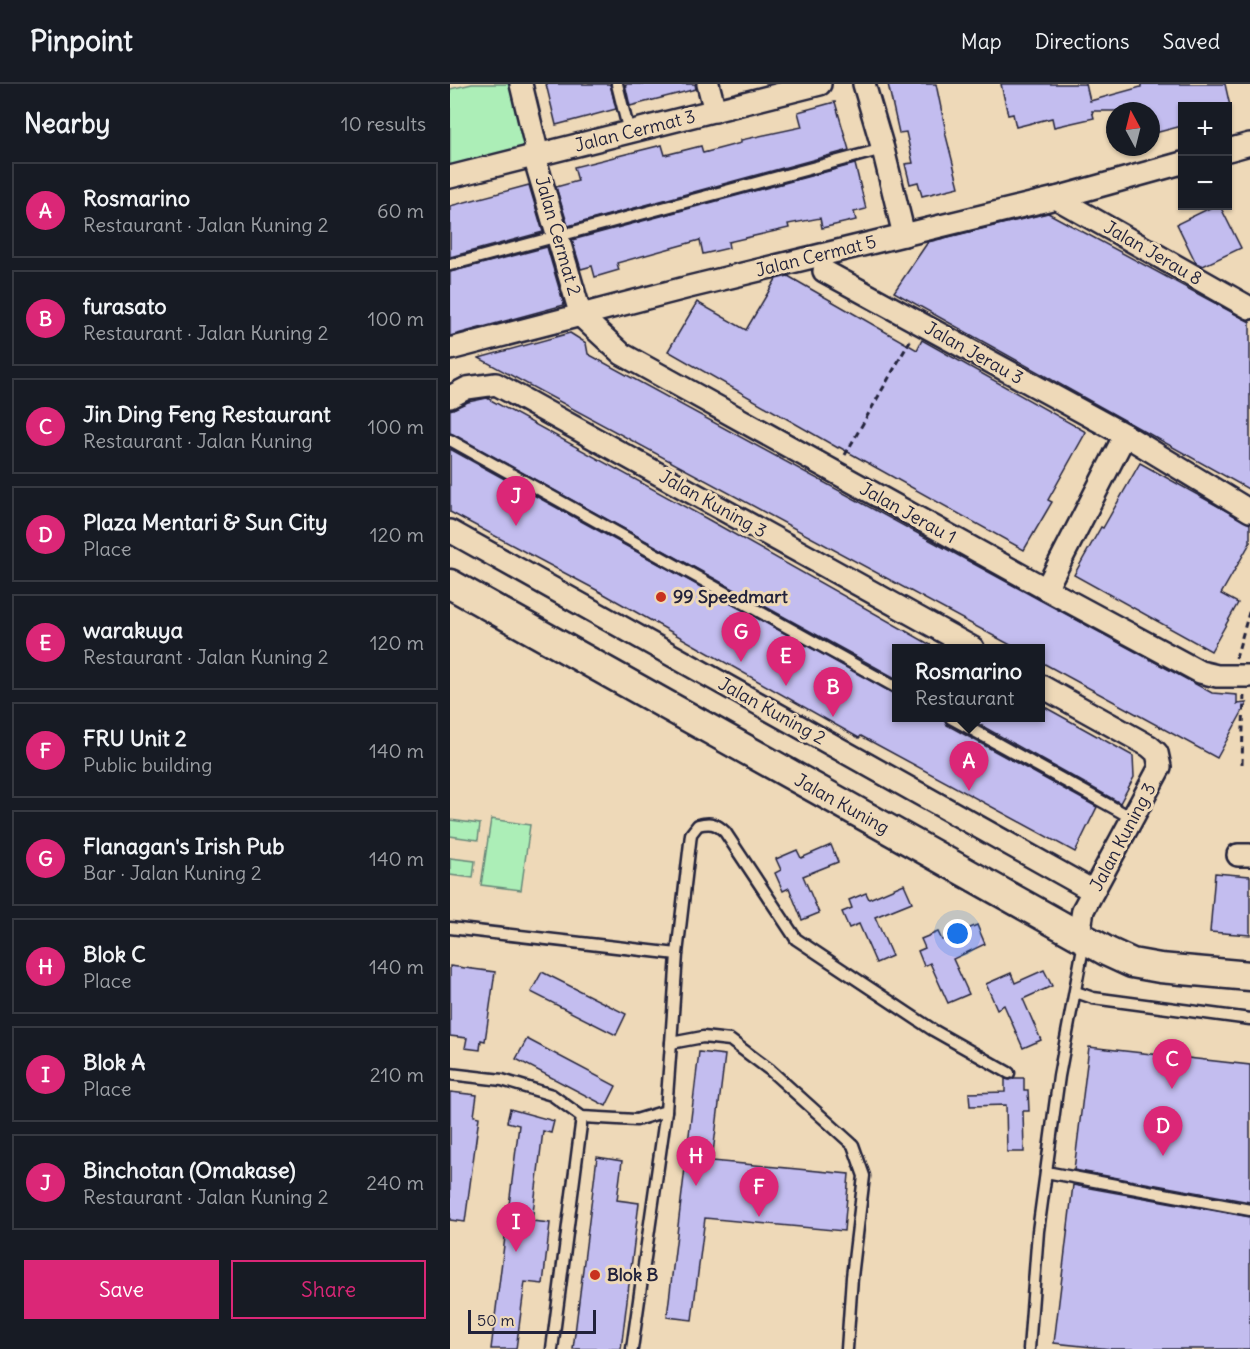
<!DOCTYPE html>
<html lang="en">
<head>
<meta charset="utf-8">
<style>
	:root { --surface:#171b24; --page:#242831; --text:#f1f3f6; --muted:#9ea1a6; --line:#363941; --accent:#db2777 }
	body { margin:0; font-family:Delius,sans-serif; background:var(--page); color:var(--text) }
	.controls { position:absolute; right:18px; top:18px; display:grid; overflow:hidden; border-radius:0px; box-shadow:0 2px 4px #0004 }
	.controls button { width:54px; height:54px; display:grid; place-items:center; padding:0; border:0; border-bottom:2px solid var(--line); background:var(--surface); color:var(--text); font:30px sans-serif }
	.compass { position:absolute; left:656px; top:18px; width:54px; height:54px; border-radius:50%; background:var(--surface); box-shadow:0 2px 4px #0004; rotate:353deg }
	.scale { position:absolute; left:18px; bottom:15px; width:128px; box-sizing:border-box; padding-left:6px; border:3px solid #22223b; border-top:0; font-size:16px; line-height:21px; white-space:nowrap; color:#22223b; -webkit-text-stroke:4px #eed9b8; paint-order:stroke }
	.you { position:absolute; left:508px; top:850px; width:21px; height:21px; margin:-15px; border:4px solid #fff; border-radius:50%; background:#1a73e8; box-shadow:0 0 0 9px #1a73e833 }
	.badge { display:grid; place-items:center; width:39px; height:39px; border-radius:50%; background:var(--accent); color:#fff; font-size:20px; font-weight:700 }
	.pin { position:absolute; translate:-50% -50px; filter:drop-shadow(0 2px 3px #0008) }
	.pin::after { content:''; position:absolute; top:32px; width:21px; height:18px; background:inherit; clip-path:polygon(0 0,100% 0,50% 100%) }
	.popup { position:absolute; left:442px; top:560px; width:153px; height:78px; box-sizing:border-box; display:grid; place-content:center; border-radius:0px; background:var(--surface); filter:drop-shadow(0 2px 4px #0005); font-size:20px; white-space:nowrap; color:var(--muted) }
	.popup b { font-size:22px; color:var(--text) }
	.popup::after { content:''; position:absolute; left:50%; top:100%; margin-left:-12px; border:12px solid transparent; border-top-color:var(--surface) }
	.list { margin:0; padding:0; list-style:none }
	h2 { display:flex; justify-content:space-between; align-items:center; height:78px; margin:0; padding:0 24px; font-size:26px }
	h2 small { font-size:20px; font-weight:400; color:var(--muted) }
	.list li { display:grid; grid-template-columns:39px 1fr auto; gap:18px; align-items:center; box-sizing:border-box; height:96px; margin:0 12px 12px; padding:0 12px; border:2px solid var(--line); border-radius:0px }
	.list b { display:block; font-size:22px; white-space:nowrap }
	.list p { margin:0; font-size:20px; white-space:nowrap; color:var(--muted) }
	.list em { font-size:20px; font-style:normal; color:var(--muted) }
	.actions { display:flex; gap:12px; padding:18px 24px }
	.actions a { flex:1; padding:14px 0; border:2px solid var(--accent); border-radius:0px; text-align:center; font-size:21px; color:var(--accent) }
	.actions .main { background:var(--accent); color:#fff }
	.map { position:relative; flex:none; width:800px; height:1265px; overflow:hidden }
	header { display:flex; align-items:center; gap:36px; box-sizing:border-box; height:84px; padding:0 30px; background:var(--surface); border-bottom:2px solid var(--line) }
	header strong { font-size:28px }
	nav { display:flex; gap:33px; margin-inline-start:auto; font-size:21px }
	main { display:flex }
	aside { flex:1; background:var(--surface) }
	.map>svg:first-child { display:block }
	.green { fill:#aceeb7; stroke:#678879; stroke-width:1.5 }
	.building { fill:#c3bdef; stroke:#22223b; stroke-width:1.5 }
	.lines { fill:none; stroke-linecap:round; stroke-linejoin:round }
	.lane-casing { stroke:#22223b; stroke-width:15 }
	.street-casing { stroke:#22223b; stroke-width:26 }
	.secondary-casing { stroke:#22223b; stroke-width:33 }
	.path { stroke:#22223b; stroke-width:3; stroke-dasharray:6 4.5; stroke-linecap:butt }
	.lane { stroke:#eed9b8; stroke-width:10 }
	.street { stroke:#eed9b8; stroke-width:21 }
	.secondary { stroke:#eed9b8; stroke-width:28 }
	.poi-dot { fill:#c8321e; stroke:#eed9b8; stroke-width:2 }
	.labels { text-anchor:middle; stroke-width:6; stroke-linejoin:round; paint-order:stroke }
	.street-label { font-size:18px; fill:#22223b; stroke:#eed9b8 }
	.poi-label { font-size:18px; font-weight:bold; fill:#22223b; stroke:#eed9b8; text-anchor:start }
</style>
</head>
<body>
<header>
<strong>Pinpoint</strong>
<nav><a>Map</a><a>Directions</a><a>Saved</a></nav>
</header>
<main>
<aside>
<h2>Nearby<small>10 results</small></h2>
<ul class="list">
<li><span class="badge">A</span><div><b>Rosmarino</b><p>Restaurant · Jalan Kuning 2</p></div><em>60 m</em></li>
<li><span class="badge">B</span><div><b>furasato</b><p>Restaurant · Jalan Kuning 2</p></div><em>100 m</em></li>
<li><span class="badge">C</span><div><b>Jin Ding Feng Restaurant</b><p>Restaurant · Jalan Kuning</p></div><em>100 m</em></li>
<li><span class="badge">D</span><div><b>Plaza Mentari &amp; Sun City</b><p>Place</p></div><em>120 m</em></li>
<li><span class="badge">E</span><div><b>warakuya</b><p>Restaurant · Jalan Kuning 2</p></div><em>120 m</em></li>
<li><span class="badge">F</span><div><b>FRU Unit 2</b><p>Public building</p></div><em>140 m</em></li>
<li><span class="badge">G</span><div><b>Flanagan's Irish Pub</b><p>Bar · Jalan Kuning 2</p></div><em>140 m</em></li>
<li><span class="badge">H</span><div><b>Blok C</b><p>Place</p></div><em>140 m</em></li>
<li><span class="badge">I</span><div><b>Blok A</b><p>Place</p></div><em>210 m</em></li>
<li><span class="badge">J</span><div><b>Binchotan (Omakase)</b><p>Restaurant · Jalan Kuning 2</p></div><em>240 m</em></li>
</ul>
<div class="actions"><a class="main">Save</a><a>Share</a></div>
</aside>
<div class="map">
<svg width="800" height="1265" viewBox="0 0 800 1265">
	<rect width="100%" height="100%" fill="#eed9b8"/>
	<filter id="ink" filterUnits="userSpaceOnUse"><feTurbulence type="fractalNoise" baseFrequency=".0167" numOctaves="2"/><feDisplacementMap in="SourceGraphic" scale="12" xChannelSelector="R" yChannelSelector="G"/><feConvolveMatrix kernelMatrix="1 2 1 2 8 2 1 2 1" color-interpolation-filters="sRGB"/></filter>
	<g filter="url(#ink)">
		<!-- green -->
		<g class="green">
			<polygon points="22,0 59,0 75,67 0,86 0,5"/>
			<polygon points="41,735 80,741 71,806 31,801"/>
			<polygon points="0,736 30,740 28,756 0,752"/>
			<polygon points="0,774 25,777 23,794 0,791"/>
		</g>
		<!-- building -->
		<g class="building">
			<polygon points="96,0 160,0 166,25 106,41"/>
			<polygon points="175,0 245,0 246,5 180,22"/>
			<polygon points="438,0 486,0 496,48 495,48 509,103 472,112 468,98 460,100 455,80 463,79 456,48 449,49"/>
			<polygon points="551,0 636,0 640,17 691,3 691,0 775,0 780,22 732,22 732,42 701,50 701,27 642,27 644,34 604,43 602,34 566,43 563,30 558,31"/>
			<polygon points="385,18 399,66 118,142 106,103 128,97 124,83 212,61 215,71 251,62 253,69 291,59 291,56 352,43 348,28"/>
			<polygon points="405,80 416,125 404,128 406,136 372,144 370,134 338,140 339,144 278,158 279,164 253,170 250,156 167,179 169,186 145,193 142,182 131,185 122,156"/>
			<polygon points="79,101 93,148 0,173 0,122"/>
			<polygon points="764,122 770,122 791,164 753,182 746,179 727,140"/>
			<polygon points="598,129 800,238 800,406 444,208 478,158"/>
			<polygon points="97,163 114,221 0,252 0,188"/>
			<polygon points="338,192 467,266 472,256 636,348 598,416 602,418 574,466 389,363 388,364 218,267 247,218 296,246 326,195"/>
			<polygon points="120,249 136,259 138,270 590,516 762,609 787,611 787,620 797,619 767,674 591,578 591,564 566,564 29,274"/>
			<polygon points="37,314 259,436 486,564 447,564 447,595 0,349 0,326 18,318"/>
			<polygon points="0,365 447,611 447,633 494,633 497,641 647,723 625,768 411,652 409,654 154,510 0,428"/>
			<polygon points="690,379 800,440 800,459 771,510 788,519 761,567 624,491 651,443 653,444"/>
			<polygon points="591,621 683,672 684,693 670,719 516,633 591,633"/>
			<polygon points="381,761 388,778 353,792 369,829 352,836 339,804 333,807 325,789 331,786 326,775 347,766 351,774"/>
			<polygon points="765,789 800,792 800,851 760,848"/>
			<polygon points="454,800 462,818 425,833 442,872 426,879 409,840 399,844 392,828 402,824 399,816 416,809 419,815"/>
			<polygon points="527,841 535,860 503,875 519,910 498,919 480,879 474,882 468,867 475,864 471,855 488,848 492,856"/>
			<polygon points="0,882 45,888 35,957 31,956 30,966 15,964 17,954 0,952"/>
			<polygon points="594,886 602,902 573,915 591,956 573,964 554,921 547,925 536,900 561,889 565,899"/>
			<polygon points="92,888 176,930 166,951 81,908"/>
			<polygon points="77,955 166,1002 156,1022 66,975"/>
			<polygon points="639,963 800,981 800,1118 624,1086"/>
			<polygon points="249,968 275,971 262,1077 399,1090 394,1147 255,1134 242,1236 217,1233"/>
			<polygon points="564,994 574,994 574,1006 578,1006 579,1027 573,1027 574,1068 557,1068 556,1021 520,1022 519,1009 555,1008 555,995 560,996"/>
			<polygon points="0,1008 27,1011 24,1032 29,1033 15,1138 0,1136"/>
			<polygon points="60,1025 104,1037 101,1049 93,1047 82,1137 100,1139 93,1200 75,1198 66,1265 41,1265 69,1041 57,1038"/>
			<polygon points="147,1073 172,1077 167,1116 189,1119 171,1265 123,1265"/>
			<polygon points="623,1101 800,1133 800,1265 661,1265 604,1259"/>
		</g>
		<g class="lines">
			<!-- lane casing -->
			<g class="lane-casing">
				<g id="lane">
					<polyline points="167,0 179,48"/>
					<polyline points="0,181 433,65"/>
					<polyline points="0,356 447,604"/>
					<polyline points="501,634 682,734"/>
					<polyline points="0,844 227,870 221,959 253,953 280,956 320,986 403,1061 414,1092 402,1193 397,1265"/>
					<path d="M227,870L241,750L248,741C260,738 266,739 275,748L346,855L483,946L559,989"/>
					<polyline points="626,908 643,914 800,935"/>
					<polyline points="0,990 52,996 102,1011 132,1033 186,1036 216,1027"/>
					<polyline points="596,1088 800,1126"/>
					<polyline points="102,1265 132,1033"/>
					<polyline points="182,1265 216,1027 221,959"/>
					<polyline points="579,1265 588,1147 609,992 634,858"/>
				</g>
			</g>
			<!-- street casing -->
			<g class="street-casing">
				<g id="street">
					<polyline points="71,0 88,71"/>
					<polyline points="258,0 265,27"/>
					<polyline points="414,0 433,65 454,151"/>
					<polyline points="778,66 800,60"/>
					<polyline points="84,72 131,232 172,270 596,505 750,588 767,592 800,592"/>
					<polyline points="0,93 370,0"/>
					<polyline points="606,114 800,224"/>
					<polyline points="374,187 675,351 800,427"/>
					<polyline points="0,265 239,203 606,114 732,79"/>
					<polyline points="0,313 17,304 46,300 523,564"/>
					<polyline points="0,447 643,807"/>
					<polyline points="596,505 675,351"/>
					<polyline points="591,602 699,662 707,669 710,683 633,826 629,851"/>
					<polyline points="788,771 800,771"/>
				</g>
			</g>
			<!-- secondary casing -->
			<g class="secondary-casing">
				<polyline id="secondary" points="0,500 658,868 682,879 710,884 800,892"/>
			</g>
			<!-- path -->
			<g class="path">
				<polyline points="395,371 461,255"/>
				<polyline points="786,574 800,525"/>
				<polyline points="792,680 794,609"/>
			</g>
			<!-- lane -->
			<use href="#lane" class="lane"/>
			<!-- street -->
			<use href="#street" class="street"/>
			<!-- secondary -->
			<use href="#secondary" class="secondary"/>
		</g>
	</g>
	<!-- markers -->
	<g class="poi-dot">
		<circle cx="211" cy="513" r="6"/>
		<circle cx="145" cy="1191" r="6"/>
	</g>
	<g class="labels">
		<!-- street labels -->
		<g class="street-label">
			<text transform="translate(185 47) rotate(-14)" y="6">Jalan Cermat 3</text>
			<text transform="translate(108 152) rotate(74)" y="6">Jalan Cermat 2</text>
			<text transform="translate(703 169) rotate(30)" y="6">Jalan Jerau 8</text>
			<text transform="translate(366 172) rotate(-14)" y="6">Jalan Cermat 5</text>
			<text transform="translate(524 269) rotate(29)" y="6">Jalan Jerau 3</text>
			<text transform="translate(263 420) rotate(29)" y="6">Jalan Kuning 3</text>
			<text transform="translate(458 429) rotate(29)" y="6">Jalan Jerau 1</text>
			<text transform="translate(322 627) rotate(29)" y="6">Jalan Kuning 2</text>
			<text transform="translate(392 720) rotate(29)" y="6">Jalan Kuning</text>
			<text transform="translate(673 753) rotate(-62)" y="6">Jalan Kuning 3</text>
		</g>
		<!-- poi labels -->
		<g class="poi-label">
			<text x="223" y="519">99 Speedmart</text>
			<text x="157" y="1197">Blok B</text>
		</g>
	</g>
</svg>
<div class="controls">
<button>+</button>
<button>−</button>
</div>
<svg class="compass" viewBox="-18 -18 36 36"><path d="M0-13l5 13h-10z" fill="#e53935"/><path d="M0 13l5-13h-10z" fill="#9ea1a6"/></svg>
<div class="scale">50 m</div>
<div class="you"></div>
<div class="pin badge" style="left:519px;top:707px">A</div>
<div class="popup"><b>Rosmarino</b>Restaurant</div>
<div class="pin badge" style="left:383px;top:633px">B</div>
<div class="pin badge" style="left:722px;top:1005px">C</div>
<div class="pin badge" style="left:713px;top:1072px">D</div>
<div class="pin badge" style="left:336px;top:602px">E</div>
<div class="pin badge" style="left:309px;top:1133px">F</div>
<div class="pin badge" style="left:291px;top:578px">G</div>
<div class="pin badge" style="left:246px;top:1102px">H</div>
<div class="pin badge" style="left:66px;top:1168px">I</div>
<div class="pin badge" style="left:66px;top:442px">J</div>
</div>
</main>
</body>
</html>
